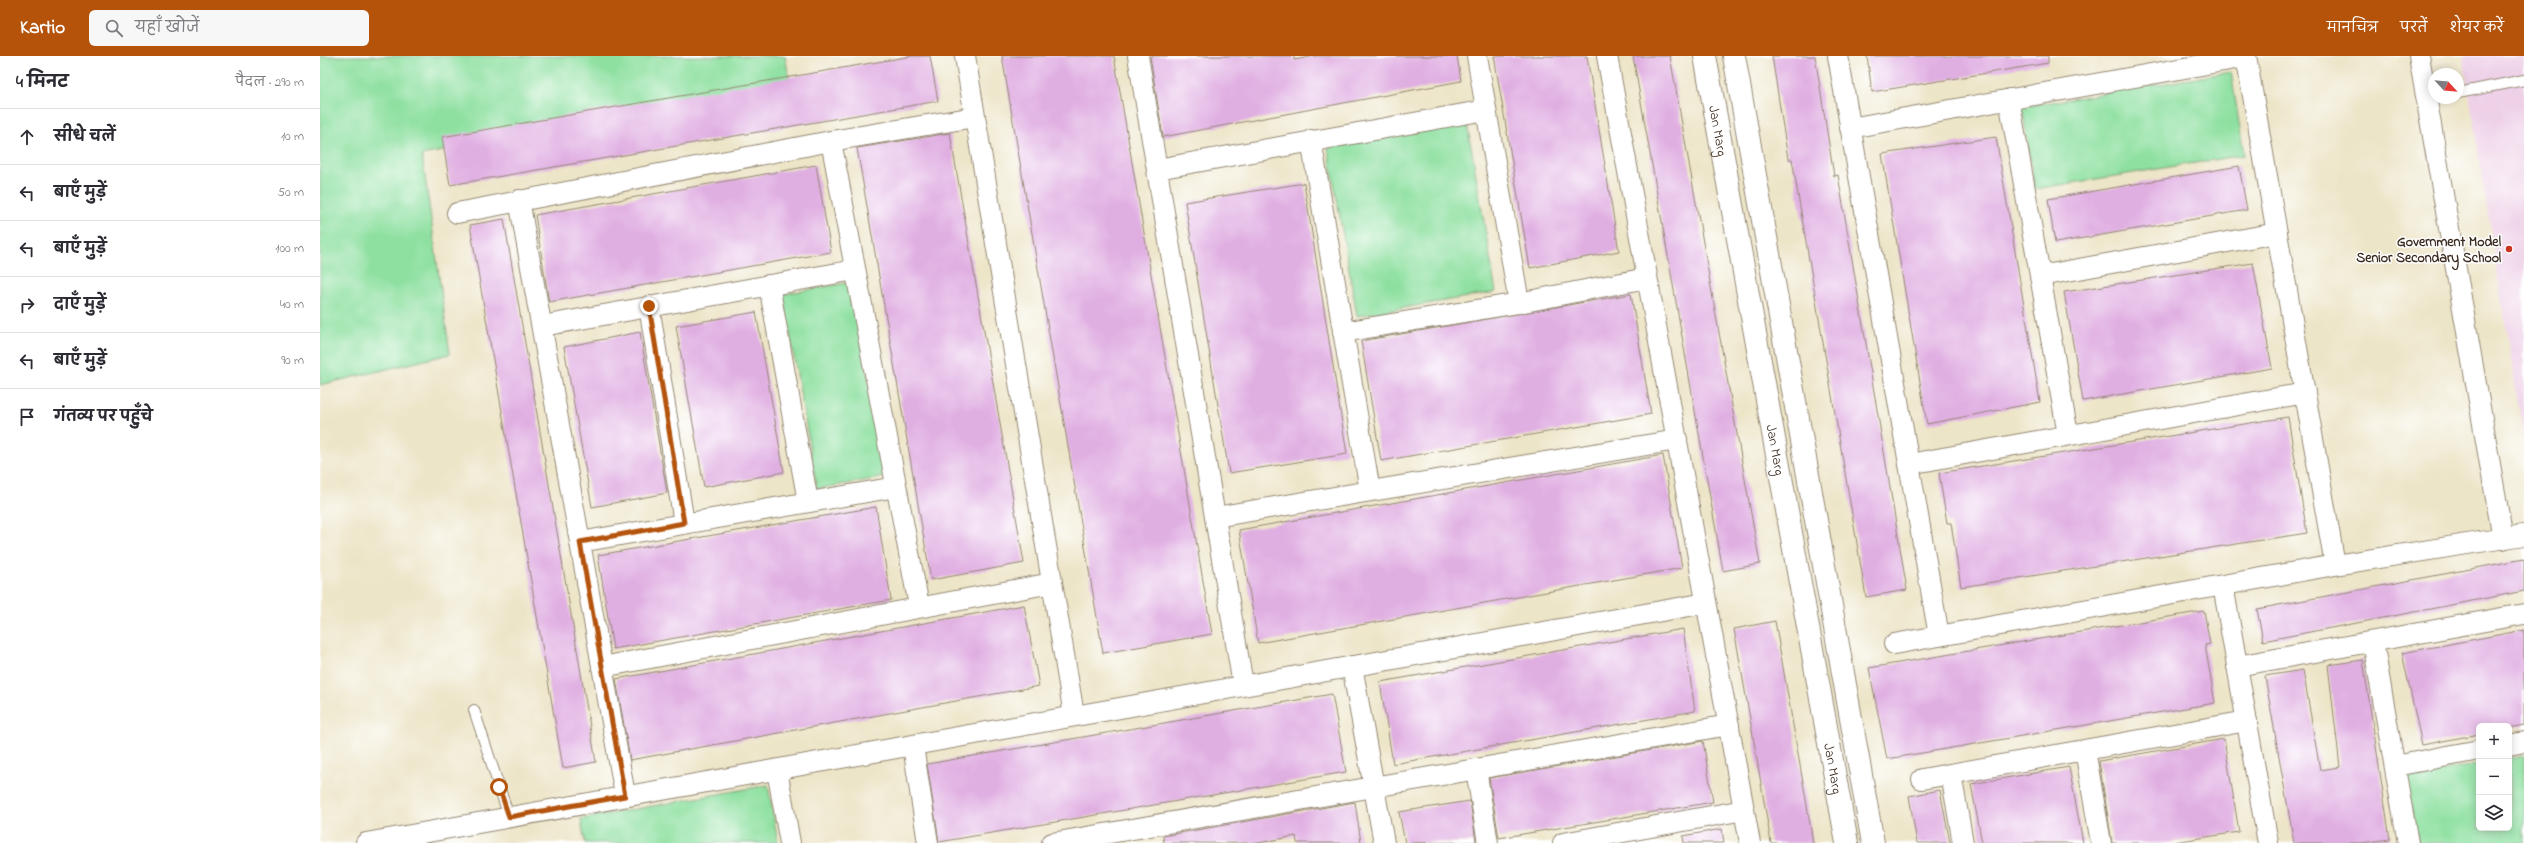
<!DOCTYPE html>
<html lang="hi">
<head>
<meta charset="utf-8">
<style>
	:root { --surface:#fff; --page:#f7f7f7; --text:#2b2b33; --muted:#7c7c81; --line:#e1e1e2; --accent:#b45309 }
	body { margin:0; font-family:"Indie Flower","Playpen Sans Deva",sans-serif; background:var(--page); color:var(--text) }
	.controls { position:absolute; right:12px; bottom:12px; display:grid; overflow:hidden; border-radius:6px; box-shadow:0 2px 10px #0003 }
	.controls button { width:36px; height:36px; display:grid; place-items:center; padding:0; border:0; border-bottom:1px solid var(--line); background:var(--surface); color:var(--text); font:20px sans-serif }
	.compass { position:absolute; left:2108px; top:12px; width:36px; height:36px; border-radius:50%; background:var(--surface); box-shadow:0 2px 10px #0003; rotate:116deg }
	.stop { position:absolute; width:12px; height:12px; margin:-9px; border:3px solid #b45309; border-radius:50%; background:#fff }
	.stop.end { background:#b45309; border-color:#fff; box-shadow:0 1px 4px #0008 }
	.list { margin:0; padding:0; list-style:none }
	h2 { display:flex; justify-content:space-between; align-items:center; height:52px; margin:0; padding:0 16px; font-size:17px }
	h2 small { font-size:13px; font-weight:400; color:var(--muted) }
	.list li { display:grid; grid-template-columns:26px 1fr auto; gap:12px; align-items:center; box-sizing:border-box; height:56px; padding:0 16px; border-top:1px solid var(--line) }
	.list b { display:block; font-size:15px; white-space:nowrap }
	.list em { font-size:13px; font-style:normal; color:var(--muted) }
	.icon { flex:none; width:22px; height:22px; fill:none; stroke:currentColor; stroke-width:2; stroke-linecap:round; stroke-linejoin:round }
	.map { position:relative; flex:none; width:2204px; height:787px; overflow:hidden }
	header { display:flex; align-items:center; gap:24px; box-sizing:border-box; height:56px; padding:0 20px; background:var(--accent); color:#fff }
	header strong { font-size:19px }
	nav { display:flex; gap:22px; margin-inline-start:auto; font-size:14px }
	.search { width:280px; height:36px; background:var(--page); display:flex; align-items:center; gap:10px; box-sizing:border-box; padding:0 14px; border-radius:6px; color:var(--muted); font-size:15px }
	main { display:flex }
	aside { flex:1; background:var(--surface) }
	.map>svg:first-child { display:block }
	.built { fill:#eed0e7 }
	.green { fill:#8ee0a0; stroke:#64855f }
	.building { fill:#e0afe2 }
	.lines { fill:none; stroke-linecap:round; stroke-linejoin:round }
	.service-casing { stroke:#948873; stroke-width:12 }
	.minor-casing { stroke:#948873; stroke-width:22 }
	.secondary-casing { stroke:#948873; stroke-width:24 }
	.service { stroke:#fff; stroke-width:10 }
	.minor { stroke:#fff; stroke-width:20 }
	.secondary { stroke:#fff; stroke-width:22 }
	.route { stroke:#b45309; stroke-width:5 }
	.poi-dot { fill:#c8321e; stroke:#fff; stroke-width:1.5 }
	.labels { text-anchor:middle; stroke-width:3; stroke-linejoin:round; paint-order:stroke }
	.street-label { font-size:14px; fill:#3b2a1e; stroke:#fff }
	.poi-label { font-size:14px; font-weight:bold; fill:#3b2a1e; stroke:#fff; text-anchor:end }
</style>
</head>
<body>
<header>
<strong>Kartio</strong>
<div class="search"><svg class="icon" aria-label="search" viewBox="0 0 24 24"><circle cx="10" cy="10" r="6"/><path d="M15 15l6 6"/></svg>यहाँ खोजें</div>
<nav><a>मानचित्र</a><a>परतें</a><a>शेयर करें</a></nav>
</header>
<main>
<aside>
<h2>4 मिनट<small>पैदल · 290 m</small></h2>
<ul class="list">
<li><svg class="icon" aria-label="ahead" viewBox="0 0 24 24"><path d="M12 20V5M6 11l6-6 6 6"/></svg><div><b>सीधे चलें</b></div><em>10 m</em></li>
<li><svg class="icon" aria-label="left" viewBox="0 0 24 24"><path d="M17 20v-9H6M10 6l-5 5 5 5"/></svg><div><b>बाएँ मुड़ें</b></div><em>50 m</em></li>
<li><svg class="icon" aria-label="left" viewBox="0 0 24 24"><path d="M17 20v-9H6M10 6l-5 5 5 5"/></svg><div><b>बाएँ मुड़ें</b></div><em>100 m</em></li>
<li><svg class="icon" aria-label="right" viewBox="0 0 24 24"><path d="M7 20v-9h11M14 6l5 5-5 5"/></svg><div><b>दाएँ मुड़ें</b></div><em>40 m</em></li>
<li><svg class="icon" aria-label="left" viewBox="0 0 24 24"><path d="M17 20v-9H6M10 6l-5 5 5 5"/></svg><div><b>बाएँ मुड़ें</b></div><em>90 m</em></li>
<li><svg class="icon" aria-label="arrive" viewBox="0 0 24 24"><path d="M6 21V4h12l-3 4 3 4H6"/></svg><div><b>गंतव्य पर पहुँचे</b></div></li>
</ul>
</aside>
<div class="map">
<svg width="2204" height="787" viewBox="0 0 2204 787">
	<rect width="100%" height="100%" fill="#fff"/>
	<filter id="ink" filterUnits="userSpaceOnUse"><feTurbulence type="fractalNoise" baseFrequency=".025" numOctaves="2"/><feDisplacementMap in="SourceGraphic" scale="8" xChannelSelector="R" yChannelSelector="G"/><feConvolveMatrix kernelMatrix="1 2 1 2 8 2 1 2 1" color-interpolation-filters="sRGB"/></filter>
	<filter id="wash" filterUnits="userSpaceOnUse"><feTurbulence type="fractalNoise" baseFrequency=".012" numOctaves="4" result="noise"/><feDisplacementMap in="SourceGraphic" scale="16" xChannelSelector="R" yChannelSelector="G"/><feGaussianBlur stdDeviation="0.9" result="paint"/><feColorMatrix in="noise" values="0 0 0 0 0 0 0 0 0 0 0 0 0 0 0 0 0 1.4 0 .05"/><feComposite in="paint" operator="in"/></filter>
	<g filter="url(#wash)">
		<rect width="100%" height="100%" fill="#ede5c8"/>
		<!-- built -->
		<polygon class="built" points="2143,0 2204,0 2204,385"/>
		<!-- green -->
		<g class="green">
			<polygon points="0,0 465,0 470,27 102,99 130,298 0,329"/>
			<polygon points="1911,16 1924,99 1715,133 1702,51"/>
			<polygon points="1147,67 1176,236 1037,260 1008,92"/>
			<polygon points="532,226 565,421 497,433 463,238"/>
			<polygon points="2204,700 2204,787 2098,787 2086,722 2159,708 2159,772 2189,772 2189,703"/>
			<polygon points="448,729 458,787 265,787 261,763"/>
		</g>
		<g id="blocks">
			<!-- building -->
			<g class="building">
				<polygon points="592,0 610,0 618,45 130,129 122,81"/>
				<polygon points="682,0 794,0 892,578 783,597"/>
				<polygon points="830,0 974,0 974,4 995,0 1137,0 1141,25 843,81"/>
				<polygon points="1174,0 1267,0 1299,195 1210,212"/>
				<polygon points="1313,0 1350,0 1440,508 1403,515"/>
				<polygon points="1452,0 1495,0 1514,120 1518,119 1587,534 1546,541 1472,103 1468,103"/>
				<polygon points="1547,0 1728,0 1728,7 1552,36"/>
				<polygon points="630,77 704,507 611,524 537,92"/>
				<polygon points="1676,81 1720,346 1607,368 1562,98"/>
				<polygon points="496,109 511,196 229,246 215,159"/>
				<polygon points="1919,110 1927,154 1735,187 1728,143"/>
				<polygon points="984,127 1027,398 909,417 865,146"/>
				<polygon points="184,163 276,706 243,712 150,169"/>
				<polygon points="1933,207 1952,312 1763,345 1744,236"/>
				<polygon points="1311,238 1331,358 1061,405 1041,285"/>
				<polygon points="436,256 464,416 384,431 356,270"/>
				<polygon points="320,276 347,437 272,451 244,291"/>
				<polygon points="1968,361 1987,477 1641,531 1631,467 1627,467 1619,417"/>
				<polygon points="1343,399 1362,512 938,587 919,474"/>
				<polygon points="556,451 571,544 293,593 278,499"/>
				<polygon points="2204,503 2204,535 1943,585 1937,553"/>
				<polygon points="704,549 719,630 310,704 296,623"/>
				<polygon points="1884,555 1890,588 1885,589 1895,647 1567,703 1549,612"/>
				<polygon points="1455,565 1486,744 1493,787 1451,787 1432,674 1414,573"/>
				<polygon points="1363,573 1375,655 1073,708 1060,626"/>
				<polygon points="2204,574 2204,669 2189,672 2189,670 2159,670 2159,678 2102,689 2082,597"/>
				<polygon points="2043,604 2070,783 2041,787 1974,787 1945,620 1983,614 2000,714 2020,711 2008,609"/>
				<polygon points="1012,638 1026,716 619,786 607,708"/>
				<polygon points="1904,683 1919,776 1847,787 1792,787 1779,705"/>
				<polygon points="1383,685 1393,746 1179,782 1169,722"/>
				<polygon points="1749,711 1763,787 1662,787 1651,728"/>
				<polygon points="1620,734 1630,787 1597,787 1589,740"/>
				<polygon points="1150,745 1156,786 1085,787 1079,756"/>
				<polygon points="1035,746 1041,787 977,787 976,780 938,787 844,787 843,780"/>
				<polygon points="1402,773 1404,787 1364,787 1363,780"/>
			</g>
		</g>
	</g>
	<g filter="url(#ink)">
		<use href="#blocks" fill-opacity="0" stroke="#948873" stroke-width="1"/>
		<g class="lines">
			<!-- service casing -->
			<g class="service-casing">
				<g id="service">
					<polyline points="2138,37 2204,24"/>
					<polyline points="154,654 189,761"/>
				</g>
			</g>
			<!-- minor casing -->
			<g class="minor-casing">
				<g id="minor">
					<polyline points="645,0 754,659"/>
					<polyline points="818,0 923,629"/>
					<polyline points="1157,0 1199,247"/>
					<polyline points="1287,0 1430,787"/>
					<polyline points="1518,0 1619,580"/>
					<polyline points="1926,0 2015,509"/>
					<polyline points="2099,0 2183,483"/>
					<polyline points="1689,43 1748,379"/>
					<polyline points="1530,72 1926,1"/>
					<polyline points="991,84 1050,435"/>
					<polyline points="511,85 599,550"/>
					<polyline points="837,113 1166,54"/>
					<polyline points="199,144 305,739"/>
					<polyline points="137,157 511,85 655,61"/>
					<polyline points="1720,220 1957,177"/>
					<polyline points="449,229 488,446"/>
					<polyline points="329,250 364,467"/>
					<polyline points="222,270 535,214"/>
					<polyline points="1023,276 1199,247 1327,222"/>
					<polyline points="1589,408 1985,337"/>
					<polyline points="895,461 1357,384"/>
					<polyline points="260,486 576,431"/>
					<polyline points="1903,529 1948,787"/>
					<polyline points="2053,586 2088,787"/>
					<polyline points="1574,588 2015,509 2204,479"/>
					<polyline points="1032,610 1064,787"/>
					<polyline points="1917,610 2204,558"/>
					<polyline points="282,611 732,527"/>
					<polyline points="2189,689 2204,686"/>
					<polyline points="593,690 608,787"/>
					<polyline points="1765,694 1781,787"/>
					<polyline points="2075,710 2159,694"/>
					<polyline points="1156,713 1168,787"/>
					<polyline points="457,714 470,787"/>
					<polyline points="1631,718 1643,787"/>
					<polyline points="1602,723 1927,665"/>
					<polyline points="46,787 1386,547"/>
					<polyline points="732,787 1409,669"/>
					<polyline points="1243,787 1424,754"/>
				</g>
			</g>
			<!-- secondary casing -->
			<g class="secondary-casing">
				<g id="secondary">
					<path id="s1" d="M1385,0L1527,787"/>
					<polyline points="1414,0 1553,787"/>
				</g>
			</g>
			<!-- service -->
			<use href="#service" class="service"/>
			<!-- minor -->
			<use href="#minor" class="minor"/>
			<!-- secondary -->
			<use href="#secondary" class="secondary"/>
		</g>
	</g>
	<g class="lines" filter="url(#ink)">
		<!-- route -->
		<polyline class="route" points="179,731 189,761 305,740 260,486 364,467 329,250"/>
	</g>
	<!-- markers -->
	<circle class="poi-dot" cx="2189" cy="193" r="4"/>
	<g class="labels">
		<!-- street labels -->
		<g class="street-label">
			<text dy="5" stroke="none"><textPath href="#s1" startOffset="76">Jan Marg</textPath></text>
			<text dy="5" stroke="none"><textPath href="#s1" startOffset="400">Jan Marg</textPath></text>
			<text dy="5" stroke="none"><textPath href="#s1" startOffset="724">Jan Marg</textPath></text>
		</g>
		<!-- poi labels -->
		<g class="poi-label">
			<text x="2181" y="190">Government Model<tspan x="2181" dy="16">Senior Secondary School</tspan></text>
		</g>
	</g>
</svg>
<div class="controls">
<button>+</button>
<button>−</button>
<button><svg class="icon" aria-label="layers" viewBox="0 0 24 24"><path d="M12 4l9 5-9 5-9-5zM3 14l9 5 9-5"/></svg></button>
</div>
<svg class="compass" viewBox="-18 -18 36 36"><path d="M0-13l5 13h-10z" fill="#e53935"/><path d="M0 13l5-13h-10z" fill="#7c7c81"/></svg>
<div class="stop" style="left:179px;top:731px"></div>
<div class="stop end" style="left:329px;top:250px"></div>
</div>
</main>
</body>
</html>
